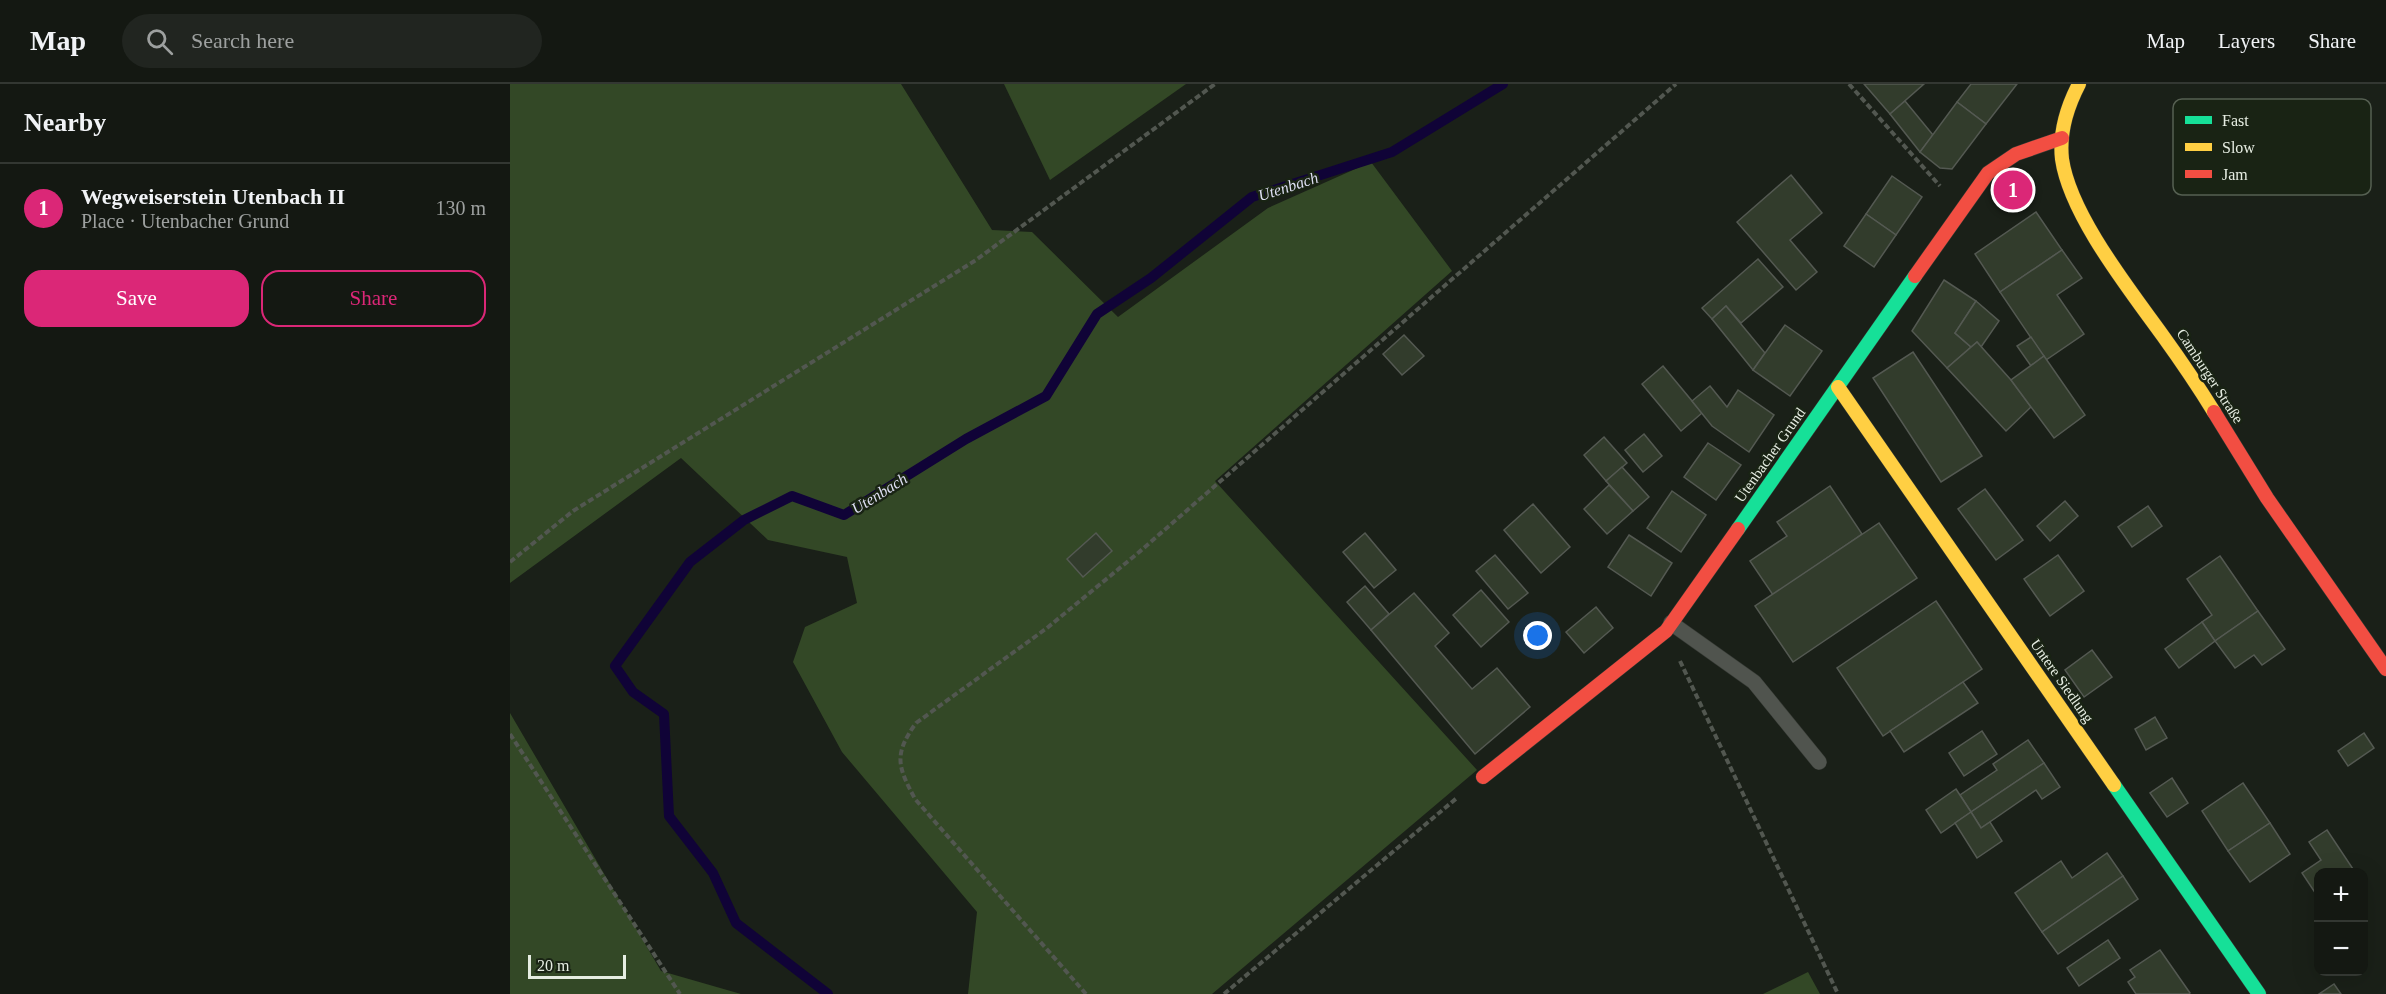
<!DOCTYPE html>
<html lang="en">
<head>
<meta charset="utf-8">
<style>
	:root { --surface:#141812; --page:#212520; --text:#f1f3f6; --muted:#9da09f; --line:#333732; --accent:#db2777 }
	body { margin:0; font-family:"Times New Roman",serif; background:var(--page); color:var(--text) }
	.controls { position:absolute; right:18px; bottom:18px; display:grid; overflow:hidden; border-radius:12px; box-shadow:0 6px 24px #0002 }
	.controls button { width:54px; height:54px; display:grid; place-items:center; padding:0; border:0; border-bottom:2px solid var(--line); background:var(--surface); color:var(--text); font:30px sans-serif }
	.scale { position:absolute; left:18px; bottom:15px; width:98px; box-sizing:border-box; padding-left:6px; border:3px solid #e6ede2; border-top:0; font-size:16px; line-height:21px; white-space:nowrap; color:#e6ede2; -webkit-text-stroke:4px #192314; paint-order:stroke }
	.you { position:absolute; left:1028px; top:552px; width:21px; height:21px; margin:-15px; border:4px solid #fff; border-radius:50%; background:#1a73e8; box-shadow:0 0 0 9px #1a73e833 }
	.badge { display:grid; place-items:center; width:39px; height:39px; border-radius:50%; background:var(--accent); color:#fff; font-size:20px; font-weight:700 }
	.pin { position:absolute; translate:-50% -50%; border:3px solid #fff; box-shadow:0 2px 6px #0006 }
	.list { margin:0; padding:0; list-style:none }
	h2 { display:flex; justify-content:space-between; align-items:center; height:78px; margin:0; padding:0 24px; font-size:26px }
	h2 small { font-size:20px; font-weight:400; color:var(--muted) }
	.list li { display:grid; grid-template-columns:39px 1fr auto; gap:18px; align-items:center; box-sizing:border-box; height:90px; padding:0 24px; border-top:2px solid var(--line) }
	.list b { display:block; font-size:22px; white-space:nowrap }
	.list p { margin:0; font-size:20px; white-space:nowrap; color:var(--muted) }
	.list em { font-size:20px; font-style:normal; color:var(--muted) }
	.actions { display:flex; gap:12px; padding:18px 24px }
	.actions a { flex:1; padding:14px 0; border:2px solid var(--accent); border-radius:18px; text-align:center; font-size:21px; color:var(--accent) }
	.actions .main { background:var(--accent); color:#fff }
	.icon { flex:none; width:33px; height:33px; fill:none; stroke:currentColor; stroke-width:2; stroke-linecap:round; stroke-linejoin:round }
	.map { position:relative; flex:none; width:1876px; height:910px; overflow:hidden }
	header { display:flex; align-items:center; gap:36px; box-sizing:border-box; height:84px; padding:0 30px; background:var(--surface); border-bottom:2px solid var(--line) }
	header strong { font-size:28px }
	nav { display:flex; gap:33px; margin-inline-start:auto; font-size:21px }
	.search { width:420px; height:54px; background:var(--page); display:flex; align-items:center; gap:15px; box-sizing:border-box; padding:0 21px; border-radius:33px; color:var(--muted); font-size:22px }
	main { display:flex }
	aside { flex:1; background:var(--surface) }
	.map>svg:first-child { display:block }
	.green { fill:#334826 }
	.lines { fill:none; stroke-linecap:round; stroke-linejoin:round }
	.stream { stroke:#100337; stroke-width:10 }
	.building { fill:#323c2c; stroke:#545952; stroke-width:1.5 }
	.lane-casing { stroke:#363a34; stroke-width:16 }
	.fast-casing { stroke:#363a34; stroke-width:15 }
	.slow-casing { stroke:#363a34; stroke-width:15 }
	.jam-casing { stroke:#363a34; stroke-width:15 }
	.path { stroke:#525750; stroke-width:4; stroke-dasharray:6 3; stroke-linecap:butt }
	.lane { stroke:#50544e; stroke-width:15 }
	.fast { stroke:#16e098; stroke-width:14 }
	.slow { stroke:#ffcf43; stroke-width:14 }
	.jam { stroke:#f24e42; stroke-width:14 }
	.labels { text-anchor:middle; stroke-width:5; stroke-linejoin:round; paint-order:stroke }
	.street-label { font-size:15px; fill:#e6ede2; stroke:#192314 }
	.water-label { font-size:16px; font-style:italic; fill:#dedff3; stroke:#192314 }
	.key { fill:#192314; stroke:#566052; stroke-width:1.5 }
	.key-label { font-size:16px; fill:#e6ede2 }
</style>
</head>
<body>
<header>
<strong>Map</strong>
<div class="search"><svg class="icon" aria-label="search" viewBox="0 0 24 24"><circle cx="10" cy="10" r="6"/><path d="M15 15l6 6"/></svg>Search here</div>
<nav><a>Map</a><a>Layers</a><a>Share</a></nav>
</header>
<main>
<aside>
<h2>Nearby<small></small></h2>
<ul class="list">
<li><span class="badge">1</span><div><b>Wegweiserstein Utenbach II</b><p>Place · Utenbacher Grund</p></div><em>130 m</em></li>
</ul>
<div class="actions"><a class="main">Save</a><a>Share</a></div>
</aside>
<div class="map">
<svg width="1876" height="910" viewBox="0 0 1876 910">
	<rect width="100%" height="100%" fill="#1a2018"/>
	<!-- green -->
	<g class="green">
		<polygon points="0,0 391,0 482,146 522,148 608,233 758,124 861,78 942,187 705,397 967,686 702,910 458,910 467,828 332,668 283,578 295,543 347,519 337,473 258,456 171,374 0,499"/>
		<polygon points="494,0 676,0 540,96"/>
		<polygon points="0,629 151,887 231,910 0,910"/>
		<polygon points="1298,888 1310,910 1253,910"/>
	</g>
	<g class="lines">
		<!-- stream -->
		<polyline class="stream" points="318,910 226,839 203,789 159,732 154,630 123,608 105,582 180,478 234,436 282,412 334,431 456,355 536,312 587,230 641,194 742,113 882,68 993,0"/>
	</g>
	<!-- building -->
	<g class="building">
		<polygon points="1354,0 1414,0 1380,30"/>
		<polygon points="1461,0 1507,0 1476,40 1447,18"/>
		<polygon points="1395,17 1423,51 1410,68 1380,30"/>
		<polygon points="1447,18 1476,40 1442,85 1430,84 1410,68"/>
		<polygon points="1281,91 1312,129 1280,156 1307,188 1286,206 1227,138"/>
		<polygon points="1382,92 1412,113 1386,151 1356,130"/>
		<polygon points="1526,128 1552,166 1490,208 1465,170"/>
		<polygon points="1356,130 1386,151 1364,183 1334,162"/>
		<polygon points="1552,166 1572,194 1547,211 1574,250 1536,276 1490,208"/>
		<polygon points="1248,175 1273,203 1231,239 1216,222 1202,235 1192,224"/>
		<polygon points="1434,196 1466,217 1445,249 1461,263 1437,284 1402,247"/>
		<polygon points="1466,217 1489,237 1471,263 1467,258 1461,263 1445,249"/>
		<polygon points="1216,222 1255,269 1243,286 1202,235"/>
		<polygon points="1275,241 1312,267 1280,312 1243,286"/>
		<polygon points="894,251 914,272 892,291 873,270"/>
		<polygon points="1521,253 1534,272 1521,282 1507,262"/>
		<polygon points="1467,258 1501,296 1521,323 1496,347 1437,284"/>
		<polygon points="1403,268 1472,372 1431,398 1363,294"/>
		<polygon points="1534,272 1575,331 1544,354 1501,296"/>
		<polygon points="1153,282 1192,329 1171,347 1132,300"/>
		<polygon points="1200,302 1217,323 1228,306 1264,331 1239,368 1202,342 1182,317"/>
		<polygon points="1134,350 1152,372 1133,388 1115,366"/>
		<polygon points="1094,353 1117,379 1096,397 1074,371"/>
		<polygon points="1198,359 1231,381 1206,416 1174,393"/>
		<polygon points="1112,383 1139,413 1123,427 1096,397"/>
		<polygon points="1099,401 1123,427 1097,450 1074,425"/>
		<polygon points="1320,402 1352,450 1263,511 1240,477 1277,452 1267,438"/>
		<polygon points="1475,405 1513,456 1486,476 1448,425"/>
		<polygon points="1162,407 1196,431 1171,468 1137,444"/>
		<polygon points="1555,417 1568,432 1540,457 1527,442"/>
		<polygon points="1023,420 1060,463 1031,489 994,446"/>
		<polygon points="1638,422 1652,442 1622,463 1608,443"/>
		<polygon points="1369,439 1407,494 1283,578 1245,522"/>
		<polygon points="586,449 602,467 573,493 557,475"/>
		<polygon points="855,449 886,486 864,504 833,468"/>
		<polygon points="1119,451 1162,479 1141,512 1098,483"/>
		<polygon points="985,471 1018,509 998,525 966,487"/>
		<polygon points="1548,471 1574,507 1540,532 1514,495"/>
		<polygon points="1710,472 1748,527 1705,557 1692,538 1702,531 1677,495"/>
		<polygon points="855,502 879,530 861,546 837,518"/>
		<polygon points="971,506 999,538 971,563 943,531"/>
		<polygon points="904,509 939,549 925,562 962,605 987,584 1020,623 965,670 861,546"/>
		<polygon points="1426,517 1472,585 1373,652 1327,584"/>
		<polygon points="1086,523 1103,544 1074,569 1056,548"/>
		<polygon points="1748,527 1775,565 1752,581 1744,571 1725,584 1705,557"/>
		<polygon points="1692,538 1705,557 1669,584 1655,565"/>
		<polygon points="1582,566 1602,593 1574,613 1555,586"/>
		<polygon points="1453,598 1468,619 1394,668 1380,647"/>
		<polygon points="1645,633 1657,654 1636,666 1625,645"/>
		<polygon points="1472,647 1487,670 1454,692 1439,669"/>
		<polygon points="1854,649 1864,664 1838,682 1828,667"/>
		<polygon points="1518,656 1534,679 1461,728 1450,711 1487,686 1483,680"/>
		<polygon points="1534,679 1550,703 1532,715 1526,706 1471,744 1461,728"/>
		<polygon points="1662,694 1678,719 1657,733 1640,709"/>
		<polygon points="1733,699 1760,739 1718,767 1692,727"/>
		<polygon points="1446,705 1461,728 1431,749 1416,726"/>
		<polygon points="1461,728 1471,744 1480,738 1492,757 1467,774 1445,739"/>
		<polygon points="1760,739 1780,770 1740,798 1718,767"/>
		<polygon points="1817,746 1843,785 1838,788 1808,788 1808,808 1806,810 1792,789 1811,776 1799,758"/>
		<polygon points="1597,769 1613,792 1532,848 1505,809 1551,777 1562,794"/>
		<polygon points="1613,792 1628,815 1548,870 1532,848"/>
		<polygon points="1598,856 1610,874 1569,902 1557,884"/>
		<polygon points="1650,866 1680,909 1679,910 1626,910 1618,898 1625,893 1620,886"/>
		<polygon points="1824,900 1831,910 1809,910"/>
	</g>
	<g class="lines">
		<!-- lane casing -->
		<g class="lane-casing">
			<polyline id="lane" points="1161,539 1244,598 1309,678"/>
		</g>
		<!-- fast casing -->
		<g class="fast-casing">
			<g id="fast">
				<polyline points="1228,445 1405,192"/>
				<polyline points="1604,701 1749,910"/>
			</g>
		</g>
		<!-- slow casing -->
		<g class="slow-casing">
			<g id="slow">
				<path d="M1569,0C1557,23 1549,48 1552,75C1560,131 1620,206 1653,252C1671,277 1688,302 1704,328"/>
				<polyline points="1328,303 1604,701"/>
			</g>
		</g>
		<!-- jam casing -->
		<g class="jam-casing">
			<g id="jam">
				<polyline points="1405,192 1478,89 1506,70 1552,54"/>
				<polyline points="1704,328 1757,414 1876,585"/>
				<polyline points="973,693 1156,547 1228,445"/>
			</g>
		</g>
		<!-- path -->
		<g class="path">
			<polyline points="1339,0 1430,102"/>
			<polyline points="0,478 63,427 466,176 705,0"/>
			<polyline points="1170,577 1328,910"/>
			<polyline points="0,650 170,910"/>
			<path d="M576,910L405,715C388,683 383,671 406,639L537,544L628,469L1166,0"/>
			<polyline points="714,910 948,713"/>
		</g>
		<!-- lane -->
		<use href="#lane" class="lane"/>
		<!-- fast -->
		<use href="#fast" class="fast"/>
		<!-- slow -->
		<use href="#slow" class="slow"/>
		<!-- jam -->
		<use href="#jam" class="jam"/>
	</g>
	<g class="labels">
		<!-- street labels -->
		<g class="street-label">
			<text transform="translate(1700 292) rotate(57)" y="5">Camburger Straße</text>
			<text transform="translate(1260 371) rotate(-55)" y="5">Utenbacher Grund</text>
			<text transform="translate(1552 597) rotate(55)" y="5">Untere Siedlung</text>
		</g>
		<!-- water labels -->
		<g class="water-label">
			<text transform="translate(778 102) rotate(-18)" y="6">Utenbach</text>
			<text transform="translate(369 409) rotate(-32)" y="6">Utenbach</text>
		</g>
	</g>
	<!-- legend -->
	<rect x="1663" y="15" width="198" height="96" rx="9" class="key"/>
	<rect x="1675" y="32" width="27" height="8" fill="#16e098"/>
	<rect x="1675" y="59" width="27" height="8" fill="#ffcf43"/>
	<rect x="1675" y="86" width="27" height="8" fill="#f24e42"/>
	<g class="key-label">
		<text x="1712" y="42">Fast</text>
		<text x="1712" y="69">Slow</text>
		<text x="1712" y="96">Jam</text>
	</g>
</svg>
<div class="controls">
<button>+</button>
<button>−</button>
</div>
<div class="scale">20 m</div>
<div class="you"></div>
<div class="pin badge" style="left:1503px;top:106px">1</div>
</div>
</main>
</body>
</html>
